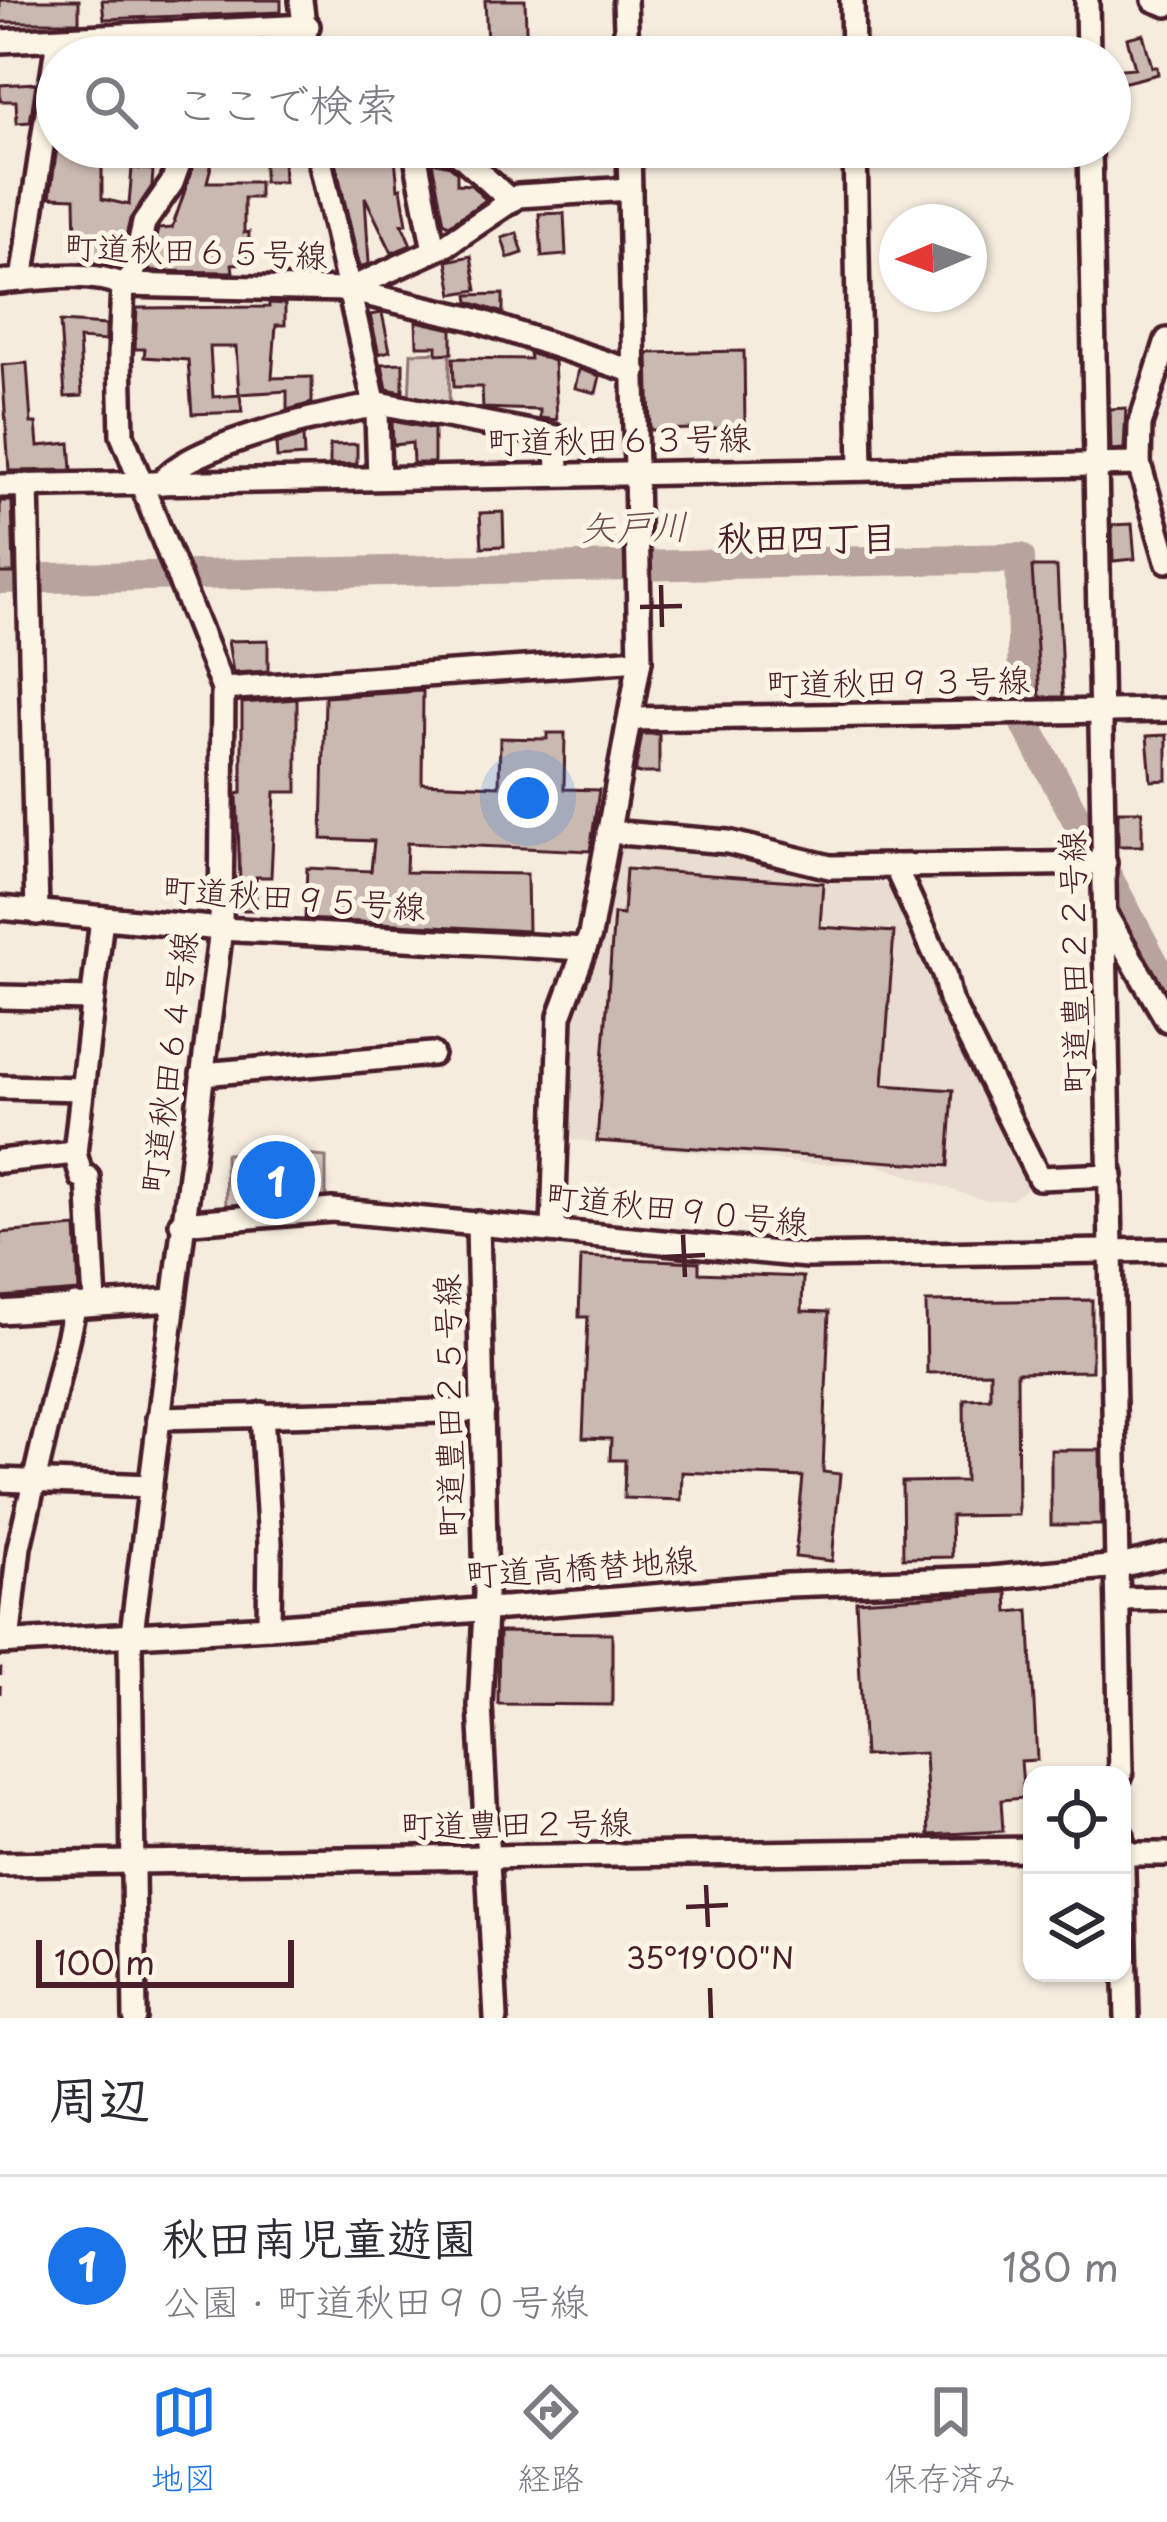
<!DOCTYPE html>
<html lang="ja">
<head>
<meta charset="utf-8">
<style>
	:root { --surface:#fff; --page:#f2f2f3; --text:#2b2b33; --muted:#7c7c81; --line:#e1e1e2; --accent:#1a73e8 }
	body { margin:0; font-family:"Playpen Sans","Klee One",sans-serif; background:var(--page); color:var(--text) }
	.controls { position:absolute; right:36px; bottom:36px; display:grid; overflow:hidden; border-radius:24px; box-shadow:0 3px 9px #0004 }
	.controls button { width:108px; height:108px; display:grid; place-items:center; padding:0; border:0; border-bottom:3px solid var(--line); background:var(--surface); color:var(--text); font:60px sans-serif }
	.compass { position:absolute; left:879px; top:204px; width:108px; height:108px; border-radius:50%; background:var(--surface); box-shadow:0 3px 9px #0004; rotate:268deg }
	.scale { position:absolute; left:36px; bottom:30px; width:258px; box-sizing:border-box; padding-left:12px; border:6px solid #4a1f2b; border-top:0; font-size:33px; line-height:42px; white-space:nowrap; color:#4a1f2b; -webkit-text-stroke:9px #fcf5e5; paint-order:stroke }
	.you { position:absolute; left:528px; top:798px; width:42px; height:42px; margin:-30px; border:9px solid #fff; border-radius:50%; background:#1a73e8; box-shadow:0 0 0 18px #1a73e833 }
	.badge { display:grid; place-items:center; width:78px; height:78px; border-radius:50%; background:var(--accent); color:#fff; font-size:39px; font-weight:700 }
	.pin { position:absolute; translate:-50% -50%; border:6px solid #fff; box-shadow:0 3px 12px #0006 }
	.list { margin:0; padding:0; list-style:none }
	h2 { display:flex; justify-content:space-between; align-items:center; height:156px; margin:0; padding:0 48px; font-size:51px }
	h2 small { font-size:39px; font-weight:400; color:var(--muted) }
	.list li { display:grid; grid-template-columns:78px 1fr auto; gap:36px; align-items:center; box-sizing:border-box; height:180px; padding:0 48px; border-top:3px solid var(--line) }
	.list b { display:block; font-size:45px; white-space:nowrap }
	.list p { margin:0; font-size:39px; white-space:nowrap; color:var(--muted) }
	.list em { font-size:39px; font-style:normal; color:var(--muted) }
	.icon { flex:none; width:66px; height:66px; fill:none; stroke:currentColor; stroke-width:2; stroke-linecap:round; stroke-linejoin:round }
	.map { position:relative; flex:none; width:1167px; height:2018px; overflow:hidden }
	.search { position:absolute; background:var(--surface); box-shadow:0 3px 9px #0004; left:36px; right:36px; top:36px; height:132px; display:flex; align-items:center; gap:30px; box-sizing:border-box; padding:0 42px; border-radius:66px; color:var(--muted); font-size:45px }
	.sheet { height:336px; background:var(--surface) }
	nav { display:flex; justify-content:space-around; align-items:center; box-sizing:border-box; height:168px; border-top:3px solid var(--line); background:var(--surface); font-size:33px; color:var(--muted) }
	nav a { display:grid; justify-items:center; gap:6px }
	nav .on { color:var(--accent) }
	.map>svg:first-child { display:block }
	.built { fill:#e8ddd0 }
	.green { fill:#dbcec4; stroke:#927678; stroke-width:3 }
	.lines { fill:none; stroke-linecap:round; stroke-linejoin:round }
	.river { stroke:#b8a39e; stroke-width:30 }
	.building { fill:#cab9b1; stroke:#4a1f2b; stroke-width:3 }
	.minor-casing { stroke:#4a1f2b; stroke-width:30 }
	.path { stroke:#4a1f2b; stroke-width:3; stroke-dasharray:9 9; stroke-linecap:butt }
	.minor { stroke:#fcf5e5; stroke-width:21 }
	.ticks { fill:none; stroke:#4a1f2b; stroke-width:4.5 }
	.labels { text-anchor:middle; stroke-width:10; stroke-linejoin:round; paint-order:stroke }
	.street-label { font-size:33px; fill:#4a1f2b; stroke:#fcf5e5 }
	.water-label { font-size:36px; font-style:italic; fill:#704d53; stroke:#fcf5e5 }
	.neighbourhood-label { font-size:36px; font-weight:bold; fill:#4a1f2b; stroke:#fcf5e5 }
	.ticks-label { font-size:30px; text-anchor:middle; fill:#4a1f2b; stroke:#fcf5e5; stroke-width:10; stroke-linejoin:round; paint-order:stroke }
</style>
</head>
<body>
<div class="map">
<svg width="1167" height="2018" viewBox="0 0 1167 2018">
	<rect width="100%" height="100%" fill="#f5ecde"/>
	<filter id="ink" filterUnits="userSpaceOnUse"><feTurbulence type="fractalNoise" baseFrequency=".00833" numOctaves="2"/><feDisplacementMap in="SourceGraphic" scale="24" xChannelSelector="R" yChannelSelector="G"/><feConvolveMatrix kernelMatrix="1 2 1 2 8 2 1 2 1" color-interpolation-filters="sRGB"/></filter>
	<g filter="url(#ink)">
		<!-- built -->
		<polygon class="built" points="627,846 729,853 848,881 898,885 1037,1186 1029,1187 1011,1200 983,1200 871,1163 812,1164 565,1139 570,1015 597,947 612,854"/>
		<!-- green -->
		<g class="green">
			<polygon points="450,352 449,412 409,402 411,353"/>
			<polygon points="283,1153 326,1157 326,1203 226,1211 225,1154"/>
		</g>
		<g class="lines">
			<!-- river -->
			<polyline class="river" points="0,579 1020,558 1024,721 1167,988"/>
		</g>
		<!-- building -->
		<g class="building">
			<rect x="0" y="0" width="79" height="22"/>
			<polygon points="102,0 281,0 281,12 104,19"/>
			<polygon points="485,0 525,0 527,57 436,57 436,45 487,43"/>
			<polygon points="1143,34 1152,67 1157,67 1158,74 1110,86 1110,70 1135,68 1127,38"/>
			<polygon points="291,44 293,57 257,57 256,47"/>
			<polygon points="36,83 30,122 17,123 16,101 0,101 0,85"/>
			<polygon points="57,147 110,147 109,165 102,165 102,199 129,205 132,168 153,170 152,186 130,219 119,267 87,262 88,241 76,242 75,198 50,197"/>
			<polygon points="200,147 216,147 207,182 259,182 259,198 244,198 244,233 249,232 248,263 232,264 233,272 149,271 158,229 172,228"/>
			<polygon points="332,147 394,147 398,189 401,188 407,224 402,224 411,245 392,253 365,197 369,263 360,268"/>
			<polygon points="264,159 283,159 284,182 264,182"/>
			<polygon points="432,162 450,166 457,172 457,184 471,185 486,200 449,225 444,222"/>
			<polygon points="564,213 566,255 542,257 539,214"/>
			<polygon points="517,233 523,253 508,258 502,238"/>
			<polygon points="471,256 477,290 453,294 447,261"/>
			<polygon points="503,294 503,313 469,302 468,295"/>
			<polygon points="269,303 285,304 285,325 276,325 272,378 312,377 312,403 287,410 287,391 239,394 236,347 210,347 213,397 240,395 242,412 192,414 188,360 144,357 145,349 135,349 137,308 269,307"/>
			<polygon points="382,313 390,351 379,354 370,315"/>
			<polygon points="416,321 452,329 452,353 437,354 437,346 417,346"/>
			<polygon points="60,322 106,325 106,341 79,339 82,396 65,397"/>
			<polygon points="744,351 745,428 650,430 648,353"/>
			<polygon points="529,353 554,361 557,420 540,418 540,410 483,408 482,387 454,387 453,358 530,359"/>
			<polygon points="27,363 31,423 36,423 38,446 70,443 72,470 9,471 2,365"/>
			<polygon points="403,363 403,392 387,389 382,364"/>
			<polygon points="579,369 600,376 596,393 575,388"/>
			<polygon points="1126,408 1124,449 1111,450 1110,409"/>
			<polygon points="392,421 434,429 434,463 413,463 412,443 393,445"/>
			<polygon points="303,436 304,456 277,458 276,444"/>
			<polygon points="357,444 357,464 330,465 330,445"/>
			<polygon points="0,501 12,501 14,573 0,573"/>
			<polygon points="503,512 504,546 482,547 480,513"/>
			<polygon points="1132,524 1135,559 1113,561 1112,525"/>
			<polygon points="1032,567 1057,567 1063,697 1040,697"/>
			<polygon points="268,640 268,671 233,673 228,641"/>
			<polygon points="423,691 422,783 499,786 500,738 547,739 547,733 565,733 564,789 599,790 590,851 407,843 406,872 527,874 528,931 305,919 307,868 371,871 374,841 322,839 325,697"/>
			<polygon points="297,699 297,792 275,792 271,877 256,877 256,910 236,910 236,883 240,883 237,794 242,793 242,703"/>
			<polygon points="642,734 659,734 659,773 635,773"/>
			<polygon points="1167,735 1167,780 1151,781 1147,736"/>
			<rect x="1118" y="811" width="24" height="35"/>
			<polygon points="626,869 823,883 820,927 894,932 883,1085 953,1090 948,1166 597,1141 614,914 623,915"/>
			<polygon points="76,1227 79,1291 0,1297 0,1233"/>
			<polygon points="581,1257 699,1262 699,1273 803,1277 802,1311 829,1312 823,1472 840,1474 832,1561 795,1557 803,1477 682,1472 681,1500 624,1498 625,1460 610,1460 611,1439 583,1438 588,1317 579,1317"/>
			<polygon points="1092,1300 1092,1371 1017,1372 1018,1515 951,1516 952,1557 903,1558 902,1482 965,1481 964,1399 990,1398 990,1372 927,1373 926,1302"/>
			<polygon points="1051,1450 1100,1450 1101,1525 1051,1525"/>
			<polygon points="1007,1592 1008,1612 1029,1610 1037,1760 1021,1761 1024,1798 1001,1800 1003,1831 929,1835 925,1753 864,1756 856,1601"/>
			<polygon points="499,1632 612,1633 612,1705 498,1704"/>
		</g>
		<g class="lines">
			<!-- minor casing -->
			<g class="minor-casing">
				<g id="minor">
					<polyline points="301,0 308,57"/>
					<polyline points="625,0 627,57"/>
					<polyline points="852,0 853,57"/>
					<polyline points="1087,0 1088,57"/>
					<polyline points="1154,0 1167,5"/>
					<polyline points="0,41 308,26"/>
					<polyline points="317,147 377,414 379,478"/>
					<polyline points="414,147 434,250"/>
					<polyline points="440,147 458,153 511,201 518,196 630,189"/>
					<polyline points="855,147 861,469"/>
					<polyline points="1090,147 1121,1775"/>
					<polyline points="22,280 58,39"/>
					<path d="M0,282C37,279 89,269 123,285L347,290L446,245L511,201"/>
					<polyline points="347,290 470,318 635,372"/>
					<polyline points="374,402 557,437 558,474"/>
					<polyline points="1139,464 1140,425 1167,340"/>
					<path d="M162,483C182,446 332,412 375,406"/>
					<polyline points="27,485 37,913"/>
					<polyline points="0,486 1139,464 1167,561"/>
					<polyline points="223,689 640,660"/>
					<polyline points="630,719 1167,710"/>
					<polyline points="608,832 728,842 830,867 1105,863"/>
					<polyline points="895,866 944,974 950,1000 1039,1178 1111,1175"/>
					<polyline points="0,908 221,929 585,949"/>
					<polyline points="1107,917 1167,1020"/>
					<polyline points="0,997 92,999"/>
					<polyline points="202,1074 432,1054"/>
					<polyline points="0,1087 82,1089"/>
					<polyline points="75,1153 82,1178 88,1177 95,1303"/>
					<polyline points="0,1161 75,1153 102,918"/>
					<polyline points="181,1223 332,1210 807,1256 1167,1250"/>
					<polyline points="478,1223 486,1593 480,1705 496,2018"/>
					<polyline points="553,1229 560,1016 590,935 640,660 629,147"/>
					<polyline points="0,1312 172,1300"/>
					<polyline points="262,1414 270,1543 269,1627"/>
					<polyline points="158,1418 483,1410"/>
					<polyline points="0,1480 151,1486"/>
					<polyline points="1120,1599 1167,1598"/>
					<polyline points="8,1642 19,1547 75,1305"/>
					<polyline points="0,1643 269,1627 787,1585 990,1578 1119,1566 1167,1555"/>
					<polyline points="1122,1836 1127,2018"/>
					<polyline points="1122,1848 1133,1854 1167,1854"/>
					<polyline points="0,1864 1032,1849"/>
					<polyline points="135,2018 130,1649 221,929 223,689 122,435 120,356 123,285 133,273 144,223 172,183 185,147"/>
				</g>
			</g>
			<!-- path -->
			<g class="path">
				<polyline points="259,1170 286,1169 287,1194"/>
				<polyline points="0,1694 1,1662"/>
			</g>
			<!-- minor -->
			<use href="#minor" class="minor"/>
		</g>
	</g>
	<!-- ticks -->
	<path class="ticks" d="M661,585L662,627M640,607L682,606M683,1235L685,1277M663,1257L705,1255M706,1885L708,1927M686,1907L728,1905M710,1988L711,2018"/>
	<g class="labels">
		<!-- street labels -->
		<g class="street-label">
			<text transform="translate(196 251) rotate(2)" y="12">町道秋田６５号線</text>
			<text transform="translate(619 440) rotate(-1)" y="12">町道秋田６３号線</text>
			<text transform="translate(898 682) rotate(-1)" y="12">町道秋田９３号線</text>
			<text transform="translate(294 898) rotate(4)" y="12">町道秋田９５号線</text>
			<text transform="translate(1074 962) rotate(-91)" y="12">町道豊田２２号線</text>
			<text transform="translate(169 1062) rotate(-83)" y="12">町道秋田６４号線</text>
			<text transform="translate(677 1209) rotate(6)" y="12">町道秋田９０号線</text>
			<text transform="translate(449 1406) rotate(-91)" y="12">町道豊田２５号線</text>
			<text transform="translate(581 1567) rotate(-4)" y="12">町道高橋替地線</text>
			<text transform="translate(516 1824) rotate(-1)" y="12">町道豊田２号線</text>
		</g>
		<!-- water labels -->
		<g class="water-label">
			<text transform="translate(634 527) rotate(-1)" y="13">矢戸川</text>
		</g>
		<!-- neighbourhood labels -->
		<g class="neighbourhood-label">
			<text x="807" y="551">秋田四丁目</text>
		</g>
	</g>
	<g class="ticks-label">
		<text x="710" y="1969">35°19'00"N</text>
	</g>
</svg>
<div class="controls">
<button><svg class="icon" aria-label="locate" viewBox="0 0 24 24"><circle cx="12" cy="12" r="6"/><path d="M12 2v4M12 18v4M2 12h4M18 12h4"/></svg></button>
<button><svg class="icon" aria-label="layers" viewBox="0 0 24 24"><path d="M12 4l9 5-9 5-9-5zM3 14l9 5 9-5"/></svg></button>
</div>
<svg class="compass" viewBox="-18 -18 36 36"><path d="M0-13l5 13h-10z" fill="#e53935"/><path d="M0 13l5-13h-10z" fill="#7c7c81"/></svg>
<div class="scale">100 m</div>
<div class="you"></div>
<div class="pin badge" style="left:276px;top:1180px">1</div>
<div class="search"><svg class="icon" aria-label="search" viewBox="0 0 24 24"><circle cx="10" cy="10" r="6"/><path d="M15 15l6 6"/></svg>ここで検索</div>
</div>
<section class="sheet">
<h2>周辺<small></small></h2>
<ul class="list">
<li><span class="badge">1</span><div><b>秋田南児童遊園</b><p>公園 · 町道秋田９０号線</p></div><em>180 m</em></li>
</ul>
</section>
<nav>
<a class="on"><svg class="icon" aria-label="map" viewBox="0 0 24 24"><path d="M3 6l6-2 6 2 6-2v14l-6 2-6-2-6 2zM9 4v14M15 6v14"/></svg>地図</a>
<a><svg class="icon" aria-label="directions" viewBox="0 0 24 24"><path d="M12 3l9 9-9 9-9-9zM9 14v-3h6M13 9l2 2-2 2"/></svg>経路</a>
<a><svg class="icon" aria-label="saved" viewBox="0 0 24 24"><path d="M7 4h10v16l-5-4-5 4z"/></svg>保存済み</a>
</nav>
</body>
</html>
